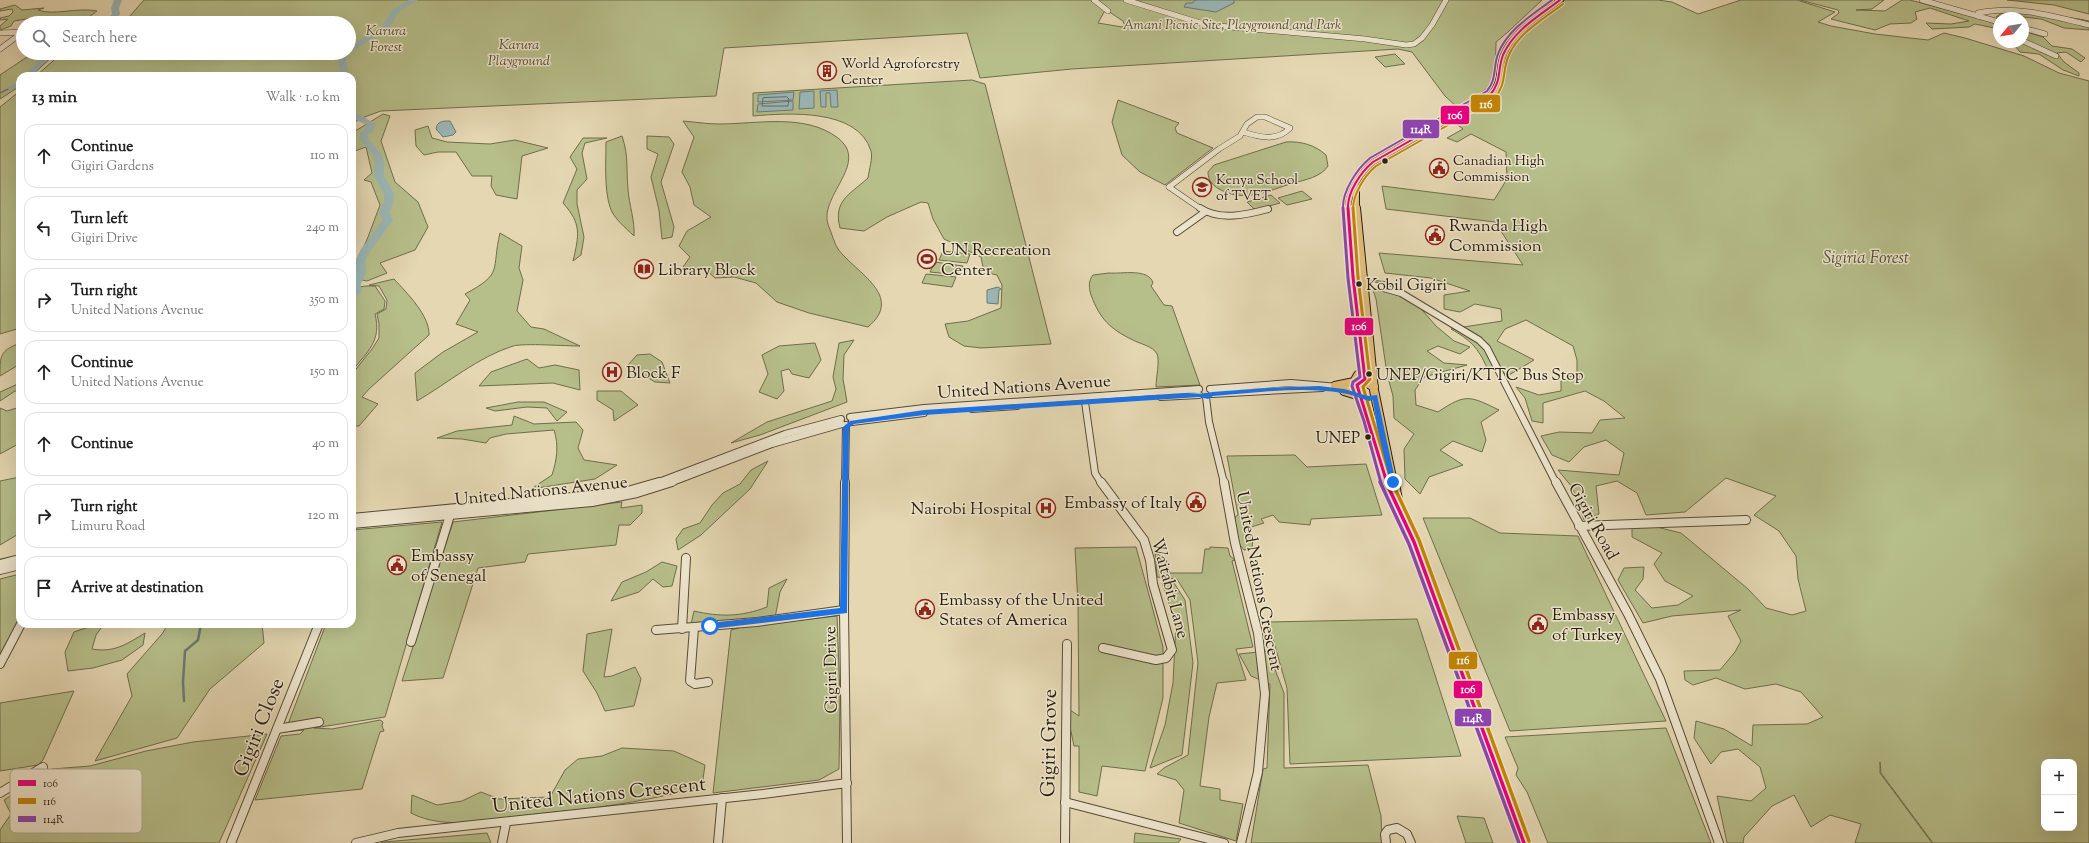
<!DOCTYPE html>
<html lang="en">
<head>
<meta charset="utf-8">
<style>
	:root { --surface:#fff; --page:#f2f2f2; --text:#222; --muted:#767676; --line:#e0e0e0 }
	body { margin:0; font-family:"Sorts Mill Goudy",serif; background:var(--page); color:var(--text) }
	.controls { position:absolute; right:12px; bottom:12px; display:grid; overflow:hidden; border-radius:8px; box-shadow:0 4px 16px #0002 }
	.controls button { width:36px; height:36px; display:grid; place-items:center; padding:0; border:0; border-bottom:1px solid var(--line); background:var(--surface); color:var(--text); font:20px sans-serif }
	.compass { position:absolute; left:1993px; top:12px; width:36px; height:36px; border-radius:50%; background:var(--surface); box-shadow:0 4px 16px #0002; rotate:240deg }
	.stop { position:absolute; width:12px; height:12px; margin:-9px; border:3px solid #1a73e8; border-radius:50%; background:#fff }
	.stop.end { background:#1a73e8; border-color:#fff; box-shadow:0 1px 4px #0008 }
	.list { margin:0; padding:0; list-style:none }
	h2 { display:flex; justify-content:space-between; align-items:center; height:52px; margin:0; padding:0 16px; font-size:17px }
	h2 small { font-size:13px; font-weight:400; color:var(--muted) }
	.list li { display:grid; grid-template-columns:26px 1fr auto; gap:12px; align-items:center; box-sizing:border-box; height:64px; margin:0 8px 8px; padding:0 8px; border:1px solid var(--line); border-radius:12px }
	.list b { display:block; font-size:15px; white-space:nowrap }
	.list p { margin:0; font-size:13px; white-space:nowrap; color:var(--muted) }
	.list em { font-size:13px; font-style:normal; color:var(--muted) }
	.icon { flex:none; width:22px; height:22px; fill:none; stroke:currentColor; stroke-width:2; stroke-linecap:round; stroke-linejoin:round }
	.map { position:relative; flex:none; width:2089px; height:843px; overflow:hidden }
	.search { position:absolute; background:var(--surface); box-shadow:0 4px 16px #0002; left:16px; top:16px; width:340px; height:44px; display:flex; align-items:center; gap:10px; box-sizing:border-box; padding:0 14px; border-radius:22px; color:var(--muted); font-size:15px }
	.panel { position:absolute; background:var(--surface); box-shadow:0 4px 16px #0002; left:16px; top:72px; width:340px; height:556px; border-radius:12px }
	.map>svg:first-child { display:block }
	.green { fill:#b6be8a; stroke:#6f6d4c; fill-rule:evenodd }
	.water { fill:#9ab7b7; stroke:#6c7973 }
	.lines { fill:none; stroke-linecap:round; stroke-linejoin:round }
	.shore { stroke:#616a62; stroke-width:1 }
	.stream-far1 { stroke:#6c7973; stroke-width:1.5 }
	.stream { stroke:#6c7973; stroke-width:2.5 }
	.river { fill:#9ab7b7; fill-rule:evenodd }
	.minor-far2-casing { stroke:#574b37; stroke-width:6 }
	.minor-far1-casing { stroke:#574b37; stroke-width:8 }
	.minor-casing { stroke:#574b37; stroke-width:10 }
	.major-far2-casing { stroke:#281c0e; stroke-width:8 }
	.major-far1-casing { stroke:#281c0e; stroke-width:10 }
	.major-casing { stroke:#281c0e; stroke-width:13 }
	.minor-far2 { stroke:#ede5cd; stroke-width:5 }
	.minor-far1 { stroke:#ede5cd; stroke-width:6 }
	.minor { stroke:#ede5cd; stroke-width:8 }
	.major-far2 { stroke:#e2bc79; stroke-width:6 }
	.major-far1 { stroke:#e2bc79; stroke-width:8 }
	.major { stroke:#e2bc79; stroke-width:11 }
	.bus-1-far2-casing { stroke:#ede5cd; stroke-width:4 }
	.bus-1-far1-casing { stroke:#ede5cd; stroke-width:6 }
	.bus-1-casing { stroke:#ede5cd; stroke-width:6 }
	.bus-2-far2-casing { stroke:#ede5cd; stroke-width:4 }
	.bus-2-far1-casing { stroke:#ede5cd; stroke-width:6 }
	.bus-2-casing { stroke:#ede5cd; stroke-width:6 }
	.bus-3-far2-casing { stroke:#ede5cd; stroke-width:4 }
	.bus-3-far1-casing { stroke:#ede5cd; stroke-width:6 }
	.bus-3-casing { stroke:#ede5cd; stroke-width:6 }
	.bus-1-far2 { stroke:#e5007d; stroke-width:2 }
	.bus-1-far1 { stroke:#e5007d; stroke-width:3 }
	.bus-1 { stroke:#e5007d; stroke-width:3.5 }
	.bus-2-far2 { stroke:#c38404; stroke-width:2 }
	.bus-2-far1 { stroke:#c38404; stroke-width:3 }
	.bus-2 { stroke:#c38404; stroke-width:3.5 }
	.bus-3-far2 { stroke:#8e44ad; stroke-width:2 }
	.bus-3-far1 { stroke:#8e44ad; stroke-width:3 }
	.bus-3 { stroke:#8e44ad; stroke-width:3.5 }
	.route { fill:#1a73e8 }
	.bus-dot { fill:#281c0e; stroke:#ede5cd; stroke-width:1.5 }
	.labels { text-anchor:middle; stroke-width:3; stroke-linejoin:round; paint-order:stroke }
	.far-park-label { font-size:14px; font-style:italic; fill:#534d33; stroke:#ede5cd }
	.far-poi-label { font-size:14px; fill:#281c0e; stroke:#ede5cd; text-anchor:start }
	.bus-label { font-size:16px; fill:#281c0e; stroke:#ede5cd; text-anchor:start }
	.poi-label { font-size:17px; fill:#281c0e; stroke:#ede5cd; text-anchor:start }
	.park-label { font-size:17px; font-style:italic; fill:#534d33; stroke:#ede5cd }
	.street-label { font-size:17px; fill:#281c0e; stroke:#ede5cd }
	.near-street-label { font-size:20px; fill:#281c0e; stroke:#ede5cd }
	.key { fill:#ede5cd; stroke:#b2a994; stroke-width:1 }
	.key-label { font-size:11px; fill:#281c0e }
	.line-badge { stroke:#ede5cd; stroke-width:1.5 }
	.badge-label { font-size:11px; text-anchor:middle; font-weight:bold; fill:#fff }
</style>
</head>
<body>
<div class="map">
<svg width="2089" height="843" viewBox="0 0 2089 843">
	<rect width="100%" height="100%" fill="#e4d7b2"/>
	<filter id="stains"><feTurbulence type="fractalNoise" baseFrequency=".005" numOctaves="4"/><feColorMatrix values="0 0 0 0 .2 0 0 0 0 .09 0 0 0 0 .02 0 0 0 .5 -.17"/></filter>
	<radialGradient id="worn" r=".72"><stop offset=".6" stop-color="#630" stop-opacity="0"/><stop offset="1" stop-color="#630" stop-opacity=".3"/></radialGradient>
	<!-- green -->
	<g class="green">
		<path d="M144,0H1542L1508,32L1496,42L1495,83L1458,108L1445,96L1412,52L1398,49L1072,69L980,78L967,33L724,48L716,96L381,111L359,119L352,125V76H36L62,53H349V23H117L129,17ZM1108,11L1123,21L1125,26L1122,27L1098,23L1104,12Z"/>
		<path d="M1559,0H1658L1672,2L1698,14L1741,0H1797L1835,12L1818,22L1831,26L1875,34L1928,40L1944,33L1965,38L2024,56L2059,73L2089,81V843H1933L1881,773L1880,762V773L1932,843H1855L1861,824L1830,815L1811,827L1794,795L1772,806L1744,837L1743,843H1727L1717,796L1751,801L1766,788L1760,767L1738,749L1721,752L1711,764L1694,738L1696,721L1724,729L1752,746L1753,725L1807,724L1823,717L1801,692L1776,684L1745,689L1716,678L1693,685L1685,680L1684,671L1720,670L1735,652L1741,641L1728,616L1741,610L1672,616L1643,623L1618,580L1624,568L1644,567L1643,579L1635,590L1652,608L1678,605L1693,596L1665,581L1654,564L1662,553L1632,537V521L1681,533L1748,589L1766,608L1792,615L1806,611L1798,579L1796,556L1779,531L1754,515L1776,496L1726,478L1685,512L1646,515L1637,493L1617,481L1596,486L1599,514L1584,520L1572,487L1558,470L1619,475L1624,453L1606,440L1584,447L1569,462L1552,455L1541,436L1559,432L1592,433L1600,420L1625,418L1604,401L1585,391L1543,403V423L1532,421L1525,398L1516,387L1539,395L1561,391V381L1577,373V360L1573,346L1526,320L1505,329L1497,341L1534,360L1509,375L1487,368C1478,347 1470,340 1451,329L1502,321L1501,309L1475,304L1460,312L1444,309V295L1470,291L1431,278L1385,273L1379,253L1523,265L1495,222L1386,209L1382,186L1494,200L1507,179L1506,152L1471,134L1457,142L1447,138L1463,129L1455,123L1453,115L1500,86L1507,46ZM2044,762H2074V828H2044Z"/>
		<polygon points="1800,0 1884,0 1872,9 1856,10 1885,11 1902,0 1910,0 1999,24 1999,29 1975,24 1969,27 1932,29 1926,23 1951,24 1969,21 1930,8 1915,12 1917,19 1911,23 1890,24 1875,30 1831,19 1839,13 1838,10"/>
		<polygon points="2007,0 2089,0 2089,14 2054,5"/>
		<path d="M15,5L22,10L44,8L38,10C54,16 77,7 97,11L89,17L55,18L46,20L39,17L14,21L11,26L0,30V26L8,19L0,20V18L9,16L13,12L12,9L0,11V9Z"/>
		<path d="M2022,12C2045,16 2067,16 2089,21V30L2064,28L2041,19L2015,16L1996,17L2002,13Z"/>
		<polygon points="2023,31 2043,37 2052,46 2072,49 2085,58 2081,62 2066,52 2057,53 2064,62 2079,73 2079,76 2063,70 2039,54 2020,52 2015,46 2020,44 2016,42 2023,42"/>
		<polygon points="33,53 53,56 31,76 20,76 20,86 0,99 0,75"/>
		<polygon points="1395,54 1405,64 1385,67 1375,57"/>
		<path d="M972,80L985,84L1051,344L981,348L964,346L949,337L945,324L968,321L1001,308L1002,285L997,275L984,272L981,257L944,239L933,219L928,203L921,202L887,217L864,231L840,228C833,201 849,195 868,178C869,170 873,158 871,151C858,108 788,113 753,116V93Z"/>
		<polygon points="20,91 20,328 0,334 0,107"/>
		<polygon points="1118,100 1179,123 1175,128 1177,133 1213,148 1165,185 1140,172 1122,155 1112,122"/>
		<polygon points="383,114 390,116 381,141 395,182 418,202 428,227 415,250 380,263 387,273 367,281 352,278 352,274 368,237 380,205 371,182 364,180 372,173 366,147 352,152 352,133"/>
		<path d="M683,121C695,122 707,124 719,124C758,124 805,113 838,138C871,164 816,197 829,227C832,234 834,243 838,249C856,273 905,296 868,327L809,313L777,302L756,283L734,277L715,278L705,269L683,267L690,257L679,246L687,231L711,217L694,205L690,187L682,172L694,137Z"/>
		<polygon points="428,126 432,138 447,142 490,144 515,140 548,148 522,156 517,199 496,195 491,186 492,176 472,176 456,152 438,152 424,155 416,146 415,130"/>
		<path d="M622,136C629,157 626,169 628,189C629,205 635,220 634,236C626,228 613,218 610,207C604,188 606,162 606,142Z"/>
		<polygon points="647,136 669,137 674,144 661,182 674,227 672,237 662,239 659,210 651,177 658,154 647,149"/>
		<path d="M583,138H607L585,143L582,153L587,179L577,190V204L584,237L581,255L573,261C579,235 582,224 563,203L577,169L570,157Z"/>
		<path d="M1286,142C1301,141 1315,145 1326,155L1328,166C1321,177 1305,180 1293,183C1268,191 1244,203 1219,189C1212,185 1208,180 1208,172L1214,165Z"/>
		<polygon points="1302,191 1312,199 1287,205 1278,198"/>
		<polygon points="1271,195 1280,203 1255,210 1247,202"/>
		<path d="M500,233L522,246L519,268L523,280L517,311L531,327L544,329L580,346C565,346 525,343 513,346C478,357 448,383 417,401L415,373L443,352L478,332L456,324L470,300L465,294C504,273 491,271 500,233Z"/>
		<polygon points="943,251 970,254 967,263 939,260"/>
		<polygon points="935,262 963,266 959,275 930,272"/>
		<path d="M1109,273C1122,274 1149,268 1153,283L1151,286L1164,305L1172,306L1200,385L1156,387C1156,379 1160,359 1157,354C1153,346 1140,344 1133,340C1110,329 1100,319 1091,295C1089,288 1088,281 1093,275Z"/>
		<polygon points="926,274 956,277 952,287 922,283"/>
		<path d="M394,279C407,293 430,316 429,335L369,389L362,397L378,404L359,426H352V374L372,349L379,338V324L377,314L386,309L387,300L379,286L369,285Z"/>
		<path d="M1370,280L1389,282L1416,303L1436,326L1454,341L1470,347L1460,354L1438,346L1427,351L1444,363L1467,365L1424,377L1415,390L1416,405L1438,412C1466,393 1470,396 1499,410L1481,422L1486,440L1482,452L1453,441L1440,450L1463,465L1429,477L1420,494L1405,479L1404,449L1414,434L1394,418L1393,396L1387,374L1376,299Z"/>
		<path d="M366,286H375L385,301L384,309L375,314C382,341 367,352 352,371V288Z"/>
		<polygon points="854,340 844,355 843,379 847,402 760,435 731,443 767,422 832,401 836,389 833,377 839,343"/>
		<path d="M20,343V364L0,376C0,355 0,351 20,343Z"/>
		<polygon points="815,343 821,360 809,378 792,374 789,369 781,371 784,391 777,399 759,392 768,374 762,355 779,346"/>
		<polygon points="650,354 662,362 670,383 655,382 628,365 637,355"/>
		<polygon points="527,359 539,368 555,365 579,370 580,390 553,383 479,386 491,372"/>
		<polygon points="20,383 20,391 15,391 0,401 0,392"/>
		<polygon points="597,391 621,391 638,405 614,421 613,410 597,400"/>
		<polygon points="518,402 544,402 567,412 557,421 547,408 527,407 495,411 486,408"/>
		<polygon points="20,407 20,443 0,454 0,408 7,411"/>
		<path d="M514,416L534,424L576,422L583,430L578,448L584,460L617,465L595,479L531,489L552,475C557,459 559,446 554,430L506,434L490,438L486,443L462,439L437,438L457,431L512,425Z"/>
		<polygon points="1295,455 1307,467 1366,464 1382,515 1311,519 1310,525 1279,522 1273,515 1261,519 1264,523 1248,528 1253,537 1252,549 1244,550 1237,541 1235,517 1238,515 1227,456"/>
		<polygon points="768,461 750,489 701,535 678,550 676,539 683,529 700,523 712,505 723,493 740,484 751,470"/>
		<polygon points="20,477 20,533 0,545 0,481"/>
		<polygon points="622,502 621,508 642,505 642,513 630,525 619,525 616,545 528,554 525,562 478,568 443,678 402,681 453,522"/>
		<polygon points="1423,518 1470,518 1500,533 1578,536 1666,721 1510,731"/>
		<polygon points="442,522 385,717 314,728 332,729 380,720 383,722 382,726 384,731 380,732 362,789 255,800 281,736 300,734 304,730 285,732 326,624 352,624 352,530"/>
		<polygon points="1136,547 1163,647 1163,698 1145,771 1102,766 1097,796 1079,792 1079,746 1074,746 1070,727 1070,710 1079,716 1078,605 1075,548"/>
		<polygon points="1210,547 1228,548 1230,556 1235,560 1232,561 1253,647 1236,649 1246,680 1217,683 1209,717 1200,786 1220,789 1220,800 1243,804 1236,841 1179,823 1184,790 1176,780 1157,774 1164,768 1188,755 1198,663 1190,600 1177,579 1157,577 1155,552 1166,560 1170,573 1202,573 1205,549 1210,549"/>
		<polygon points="662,562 677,566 672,586 663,587 653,579 639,592 611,601 622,582 646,572"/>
		<polygon points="20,574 20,623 0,659 0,579"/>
		<path d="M787,579L780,592L774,623L837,616L840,696L839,769L819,780L713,793L731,630L739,628L691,624L694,611C720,617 741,617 767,607L769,588Z"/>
		<polygon points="1172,580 1185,600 1193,663 1182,755 1150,768 1165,725 1173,683 1176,623 1162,583"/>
		<polygon points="1417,619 1461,756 1290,764 1287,688 1268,622"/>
		<path d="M104,624L96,635L92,649C114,653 127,644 145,633L143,645L122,660L93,668L68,671L65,652L74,632L94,625Z"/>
		<polygon points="168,624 262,624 264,643 210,689 177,738 95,761 132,696 127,674 162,634"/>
		<polygon points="612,629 604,677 612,676 635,667 641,679 634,706 605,711 597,693 583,671 587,634"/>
		<polygon points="1268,651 1284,693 1284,768 1368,765 1381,816 1382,843 1251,843 1263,769 1267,768 1270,684 1251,676 1239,654"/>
		<polygon points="74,691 43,760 38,765 0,771 0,703"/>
		<polygon points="1666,728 1711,843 1548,843 1527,792 1516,775 1518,768 1505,737"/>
		<polygon points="267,734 219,843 0,843 0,830 11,814 4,800 52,769 90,766 146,751 193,742"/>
		<path d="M622,748L674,751L705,765L702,786C645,803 587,809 528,815C491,819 445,831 411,813L412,795L437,805L462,801L481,792L499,799L550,797L565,770L578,759L602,756Z"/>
		<polygon points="1457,816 1484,818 1493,843 1466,843"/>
		<polygon points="487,833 491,843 381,843 384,842"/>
		<polygon points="1135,833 1181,839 1178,843 1134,843"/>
	</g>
	<!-- water -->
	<g class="water">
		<polygon points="1196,0 1234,0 1234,3 1216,12 1184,7 1186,3 1192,3"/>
		<polygon points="837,90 838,107 831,107 830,93 826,93 826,107 821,107 820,91"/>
		<polygon points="814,91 814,108 799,109 800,92"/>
		<polygon points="794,92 793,100 758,102 758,95"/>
		<polygon points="793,101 793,110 757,112 758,104"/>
		<path d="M450,121L456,132L453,135L443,137L436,129C437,121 443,121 450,121Z"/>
		<polygon points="998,287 1001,289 999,290 998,304 987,303 987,290"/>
	</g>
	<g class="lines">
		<!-- shore -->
		<polygon class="shore" points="787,97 789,99 788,106 762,106 763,98"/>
		<!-- stream-far1 -->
		<polyline class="stream-far1" points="0,93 10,88"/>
		<!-- stream -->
		<polyline class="stream" points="184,701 183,682 185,651 198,640 201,624"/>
		<!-- river -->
		<g class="river">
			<polygon points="114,0 122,0 119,8 120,14 112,23 104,23 112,14 111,8"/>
			<polygon points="409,0 418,0 399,12 388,30 350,52 346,60 349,76 341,76 338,60 343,53 349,53 349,47 382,26 393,9"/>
			<polygon points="45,53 53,53 32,76 24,76"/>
			<polygon points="20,81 20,86 10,90 6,88"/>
			<polygon points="352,99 356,102 356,109 352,111 376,124 372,133 368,135 368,139 382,155 384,164 384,176 394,194 393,202 389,213 393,220 371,250 365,261 366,272 361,284 361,293 356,296 352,295 352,281 356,272 355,261 361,249 383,220 379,213 384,202 384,194 374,176 375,164 373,155 360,140 360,134 367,125 352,118"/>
		</g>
		<!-- minor-far2 casing -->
		<g class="minor-far2-casing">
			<g id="minor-far2">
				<polyline points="1094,0 1108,11"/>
				<polyline points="1126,0 1207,25 1365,39 1406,45 1414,44 1422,38 1432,25 1446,0"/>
				<polyline points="1922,0 1999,22"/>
				<path d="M1978,16V13C2015,5 2053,16 2089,25"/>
				<polyline points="2023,28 2045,34"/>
				<polyline points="0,33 23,32 0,49"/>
				<polyline points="2023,41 2056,56"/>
				<path d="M1169,187L1219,149L1240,136L1247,124L1257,117H1265L1290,128C1277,142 1259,137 1243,132"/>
				<polyline points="1169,187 1201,209"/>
			</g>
		</g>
		<!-- minor-far1 casing -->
		<g class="minor-far1-casing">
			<g id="minor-far1">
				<path d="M1200,208C1220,221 1246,215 1268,209"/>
				<polyline points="1177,232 1205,212"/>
				<polyline points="1359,281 1401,293 1479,340 1487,348 1556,483"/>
				<polyline points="1210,389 1291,383 1351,388 1358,386"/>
				<polyline points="1212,394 1322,388"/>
				<polyline points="1161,397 1199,395"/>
				<polyline points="1206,397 1209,422 1224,483"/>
				<polyline points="1085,402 1095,473 1101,483"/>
				<polyline points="972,409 1017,406"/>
				<polyline points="850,417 924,408 1199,389"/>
				<polyline points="852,422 924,413"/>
				<polyline points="656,483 785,434 841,419"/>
				<polyline points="670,483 772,444 842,424"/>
				<polyline points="845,483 846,425"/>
			</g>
		</g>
		<!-- minor casing -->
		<g class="minor-casing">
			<g id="minor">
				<polyline points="845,482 844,610 847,843"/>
				<polyline points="1101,482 1144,540 1150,560 1153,584 1172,650 1166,658 1156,660 1103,648"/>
				<polyline points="1224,482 1235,543 1258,633 1265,694 1258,772 1241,843"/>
				<polyline points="1556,482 1628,614 1660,679 1719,843"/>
				<polyline points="352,518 624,492 659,482"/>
				<polyline points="352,524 592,502 637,493 672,482"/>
				<polyline points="1579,526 1746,520"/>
				<polyline points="0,564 20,559"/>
				<polyline points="0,570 20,565"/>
				<polyline points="694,628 690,681 695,684 708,682"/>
				<polyline points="682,629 686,558"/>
				<polyline points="656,630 757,622 844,610"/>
				<polyline points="411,642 450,515"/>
				<polyline points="0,664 21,624"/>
				<polyline points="277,729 319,722"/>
				<polyline points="0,793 43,767"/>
				<polyline points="1065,802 1224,843"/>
				<polyline points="231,843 319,624"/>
				<polyline points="356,843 398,833 763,794 847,783"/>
				<polyline points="502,843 506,823"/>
				<polyline points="718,843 722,798"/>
				<polyline points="1065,843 1067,644"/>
				<polyline points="1386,843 1385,834 1388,830 1397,828 1407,834 1411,843"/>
			</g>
		</g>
		<!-- major-far2 casing -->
		<g class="major-far2-casing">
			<g id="major-far2">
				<polyline points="1356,187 1356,209"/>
				<path d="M1348,209C1347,192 1361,172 1373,162L1490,95C1505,80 1497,73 1503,56C1512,31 1541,15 1560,0"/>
			</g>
		</g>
		<!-- major-far1 casing -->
		<g class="major-far1-casing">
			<g id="major-far1">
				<polyline points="1348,208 1353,277 1365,379 1363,382"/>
				<polyline points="1356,208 1374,390 1393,483"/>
				<polyline points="1335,386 1354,382 1358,375"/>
				<polyline points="1374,387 1366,382 1357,385 1387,483"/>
				<polyline points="1344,391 1363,397"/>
			</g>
		</g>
		<!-- major casing -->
		<g class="major-casing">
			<g id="major">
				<polyline points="1386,482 1414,542 1524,843"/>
				<polyline points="1393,482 1396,497"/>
			</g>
		</g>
		<!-- minor-far2 -->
		<use href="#minor-far2" class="minor-far2"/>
		<!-- minor-far1 -->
		<use href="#minor-far1" class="minor-far1"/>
		<!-- minor -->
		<use href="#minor" class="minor"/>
		<!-- major-far2 -->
		<use href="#major-far2" class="major-far2"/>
		<!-- major-far1 -->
		<use href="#major-far1" class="major-far1"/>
		<!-- major -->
		<use href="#major" class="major"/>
		<!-- bus-1-far2 casing -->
		<g class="bus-1-far2-casing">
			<path id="bus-1-far2" d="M1348,209C1347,192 1361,172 1373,162L1490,95C1502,81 1497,71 1503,55C1514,30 1539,16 1560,0"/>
		</g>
		<!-- bus-1-far1 casing -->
		<g class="bus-1-far1-casing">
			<polyline id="bus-1-far1" points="1348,208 1353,277 1365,379 1357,385 1387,483"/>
		</g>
		<!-- bus-1 casing -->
		<g class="bus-1-casing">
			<polyline id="bus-1" points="1386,482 1414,542 1524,843"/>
		</g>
		<!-- bus-2-far2 casing -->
		<g class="bus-2-far2-casing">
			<path id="bus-2-far2" d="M1353,209C1353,194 1365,175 1376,166L1494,99C1508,82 1501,73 1509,55C1519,32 1544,19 1563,4"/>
		</g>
		<!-- bus-2-far1 casing -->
		<g class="bus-2-far1-casing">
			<polyline id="bus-2-far1" points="1353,208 1358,277 1370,379 1363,387 1392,483"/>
		</g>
		<!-- bus-2 casing -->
		<g class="bus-2-casing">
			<polyline id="bus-2" points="1392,482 1419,540 1529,841"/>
		</g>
		<!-- bus-3-far2 casing -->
		<g class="bus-3-far2-casing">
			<path id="bus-3-far2" d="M1343,209C1342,191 1357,169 1370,158L1487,91C1497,79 1493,67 1498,54C1507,30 1532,15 1552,0"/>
		</g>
		<!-- bus-3-far1 casing -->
		<g class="bus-3-far1-casing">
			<polyline id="bus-3-far1" points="1343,208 1348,278 1360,377 1353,382 1352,386 1364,421 1381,483"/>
		</g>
		<!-- bus-3 casing -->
		<g class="bus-3-casing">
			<polyline id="bus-3" points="1380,482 1409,544 1519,843"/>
		</g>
		<!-- bus-1-far2 -->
		<use href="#bus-1-far2" class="bus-1-far2"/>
		<!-- bus-1-far1 -->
		<use href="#bus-1-far1" class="bus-1-far1"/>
		<!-- bus-1 -->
		<use href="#bus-1" class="bus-1"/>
		<!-- bus-2-far2 -->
		<use href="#bus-2-far2" class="bus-2-far2"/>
		<!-- bus-2-far1 -->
		<use href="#bus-2-far1" class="bus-2-far1"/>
		<!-- bus-2 -->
		<use href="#bus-2" class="bus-2"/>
		<!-- bus-3-far2 -->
		<use href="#bus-3-far2" class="bus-3-far2"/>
		<!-- bus-3-far1 -->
		<use href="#bus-3-far1" class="bus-3-far1"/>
		<!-- bus-3 -->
		<use href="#bus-3" class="bus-3"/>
	</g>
	<!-- route -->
	<path class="route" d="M1319,386L1344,389L1368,396L1377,395L1396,484L1390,482L1377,427L1373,400L1369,401C1360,398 1351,394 1342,393C1300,386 1255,393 1213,396L1208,399L1199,397L1184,398L924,415L854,424L849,428L847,613L710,629L706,626L710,623L840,608L843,427L850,421L924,410L1184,393C1193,393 1204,395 1212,392L1266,388Z"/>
	<!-- icons -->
	<defs>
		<g id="building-ring" transform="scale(1)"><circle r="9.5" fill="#ede5cd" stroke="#8f2418" stroke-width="1.5"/><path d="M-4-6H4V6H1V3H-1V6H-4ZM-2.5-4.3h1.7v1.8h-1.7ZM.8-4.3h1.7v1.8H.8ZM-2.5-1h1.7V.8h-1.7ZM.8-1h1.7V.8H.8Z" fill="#8f2418"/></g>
		<g id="civic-ring" transform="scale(1)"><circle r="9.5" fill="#ede5cd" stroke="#8f2418" stroke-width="1.5"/><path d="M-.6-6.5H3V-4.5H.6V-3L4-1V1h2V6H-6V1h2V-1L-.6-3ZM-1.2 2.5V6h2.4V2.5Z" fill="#8f2418"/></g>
		<g id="university-ring" transform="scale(1)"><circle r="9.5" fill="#ede5cd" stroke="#8f2418" stroke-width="1.5"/><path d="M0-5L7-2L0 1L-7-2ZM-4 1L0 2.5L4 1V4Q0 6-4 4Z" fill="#8f2418"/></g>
		<g id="stadium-ring" transform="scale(1)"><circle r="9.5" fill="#ede5cd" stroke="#8f2418" stroke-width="1.5"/><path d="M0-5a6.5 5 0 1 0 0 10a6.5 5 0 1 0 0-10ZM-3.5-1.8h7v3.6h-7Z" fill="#8f2418"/></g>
		<g id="library-ring" transform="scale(1)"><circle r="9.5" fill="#ede5cd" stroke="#8f2418" stroke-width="1.5"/><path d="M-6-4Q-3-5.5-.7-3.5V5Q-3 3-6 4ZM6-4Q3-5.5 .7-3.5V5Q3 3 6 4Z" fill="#8f2418"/></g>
		<g id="hospital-ring" transform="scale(1)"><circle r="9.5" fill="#ede5cd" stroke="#8f2418" stroke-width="1.5"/><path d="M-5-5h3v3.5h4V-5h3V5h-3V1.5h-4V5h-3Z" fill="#8f2418"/></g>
	</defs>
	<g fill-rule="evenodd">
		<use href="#building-ring" x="827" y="71"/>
		<use href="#civic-ring" x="1439" y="168"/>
		<use href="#university-ring" x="1202" y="187"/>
		<use href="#civic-ring" x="1435" y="235"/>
		<use href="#stadium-ring" x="927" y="259"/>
		<use href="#library-ring" x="644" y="269"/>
		<use href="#hospital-ring" x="612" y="372"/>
		<use href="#civic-ring" x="1196" y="502"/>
		<use href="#hospital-ring" x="1046" y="508"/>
		<use href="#civic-ring" x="397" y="565"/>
		<use href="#civic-ring" x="925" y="609"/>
		<use href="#civic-ring" x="1538" y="624"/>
	</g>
	<!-- markers -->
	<g class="bus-dot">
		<circle cx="1385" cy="161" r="3.5"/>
		<circle cx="1359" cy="284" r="3.5"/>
		<circle cx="1369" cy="374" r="3.5"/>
		<circle cx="1368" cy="437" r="3.5"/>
	</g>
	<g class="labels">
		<!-- far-park labels -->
		<g class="far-park-label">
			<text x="1232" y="29">Amani Picnic Site, Playground and Park</text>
			<text x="386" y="35">Karura<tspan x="386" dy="16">Forest</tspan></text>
			<text x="519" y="49">Karura<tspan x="519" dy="16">Playground</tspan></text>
		</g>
		<!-- far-poi labels -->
		<g class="far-poi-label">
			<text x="841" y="68">World Agroforestry<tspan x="841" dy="16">Center</tspan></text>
			<text x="1453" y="165">Canadian High<tspan x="1453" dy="16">Commission</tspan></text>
			<text x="1216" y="184">Kenya School<tspan x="1216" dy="16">of TVET</tspan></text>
		</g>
		<!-- bus labels -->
		<g class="bus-label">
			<text x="1366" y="290">Kobil Gigiri</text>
			<text x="1376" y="380">UNEP/Gigiri/KTTC Bus Stop</text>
			<text x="1360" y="443" text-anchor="end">UNEP</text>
		</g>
		<!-- poi labels -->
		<g class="poi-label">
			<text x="1449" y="231">Rwanda High<tspan x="1449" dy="20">Commission</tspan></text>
			<text x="941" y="255">UN Recreation<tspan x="941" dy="20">Center</tspan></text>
			<text x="658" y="275">Library Block</text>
			<text x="626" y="378">Block F</text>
			<text x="1182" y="508" text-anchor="end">Embassy of Italy</text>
			<text x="1032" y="514" text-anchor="end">Nairobi Hospital</text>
			<text x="411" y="561">Embassy<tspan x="411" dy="20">of Senegal</tspan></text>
			<text x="939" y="605">Embassy of the United<tspan x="939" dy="20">States of America</tspan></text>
			<text x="1552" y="620">Embassy<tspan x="1552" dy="20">of Turkey</tspan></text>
		</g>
		<!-- park labels -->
		<g class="park-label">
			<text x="1866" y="263">Sigiria Forest</text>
		</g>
		<!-- street labels -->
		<g class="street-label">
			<text transform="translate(1024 386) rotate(-4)" y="6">United Nations Avenue</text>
			<text transform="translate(541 490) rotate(-6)" y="6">United Nations Avenue</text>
			<text transform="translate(1594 521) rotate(61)" y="6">Gigiri Road</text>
			<text transform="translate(1260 581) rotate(79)" y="6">United Nations Crescent</text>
			<text transform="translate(1171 588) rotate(75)" y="6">Waitabit Lane</text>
			<text transform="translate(830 670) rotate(-91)" y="6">Gigiri Drive</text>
		</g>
		<!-- near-street labels -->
		<g class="near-street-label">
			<text transform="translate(258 727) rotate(-68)" y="7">Gigiri Close</text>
			<text transform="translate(1048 743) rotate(-89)" y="7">Gigiri Grove</text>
			<text transform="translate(599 794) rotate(-6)" y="7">United Nations Crescent</text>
		</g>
	</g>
	<!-- legend -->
	<rect x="10" y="769" width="132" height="64" rx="6" class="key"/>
	<rect x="18" y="780" width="18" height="6" fill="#e5007d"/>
	<rect x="18" y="798" width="18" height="6" fill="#c38404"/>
	<rect x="18" y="816" width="18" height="6" fill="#8e44ad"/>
	<g class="key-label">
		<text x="43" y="787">106</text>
		<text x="43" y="805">116</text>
		<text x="43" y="823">114R</text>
	</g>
	<g class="line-badge">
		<rect x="1470" y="94" width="31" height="19" rx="4" fill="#c38404"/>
		<rect x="1440" y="105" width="30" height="20" rx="4" fill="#e5007d"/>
		<rect x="1402" y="119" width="38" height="20" rx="4" fill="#8e44ad"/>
		<rect x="1344" y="317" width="30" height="19" rx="4" fill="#e5007d"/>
		<rect x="1448" y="651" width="30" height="19" rx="4" fill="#c38404"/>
		<rect x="1453" y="680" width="30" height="19" rx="4" fill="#e5007d"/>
		<rect x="1454" y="708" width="38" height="19" rx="4" fill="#8e44ad"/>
	</g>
	<g class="badge-label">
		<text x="1486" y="108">116</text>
		<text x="1455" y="119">106</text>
		<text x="1421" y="133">114R</text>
		<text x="1359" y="330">106</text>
		<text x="1463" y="664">116</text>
		<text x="1468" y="693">106</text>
		<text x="1473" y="722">114R</text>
	</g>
	<rect width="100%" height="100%" filter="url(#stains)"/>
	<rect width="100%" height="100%" fill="url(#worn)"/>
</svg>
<div class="controls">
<button>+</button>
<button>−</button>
</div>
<svg class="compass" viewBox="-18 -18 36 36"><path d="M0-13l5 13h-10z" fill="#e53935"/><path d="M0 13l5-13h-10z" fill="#767676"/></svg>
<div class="stop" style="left:710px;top:626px"></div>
<div class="stop end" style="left:1393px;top:482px"></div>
<div class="search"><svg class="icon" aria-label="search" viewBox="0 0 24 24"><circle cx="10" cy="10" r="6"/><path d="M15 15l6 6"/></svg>Search here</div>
<section class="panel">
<h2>13 min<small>Walk · 1.0 km</small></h2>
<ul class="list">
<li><svg class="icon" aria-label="ahead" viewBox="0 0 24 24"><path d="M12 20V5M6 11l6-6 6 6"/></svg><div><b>Continue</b><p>Gigiri Gardens</p></div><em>110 m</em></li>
<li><svg class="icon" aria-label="left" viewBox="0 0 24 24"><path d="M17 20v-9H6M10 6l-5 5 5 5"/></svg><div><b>Turn left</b><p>Gigiri Drive</p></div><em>240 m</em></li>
<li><svg class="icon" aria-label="right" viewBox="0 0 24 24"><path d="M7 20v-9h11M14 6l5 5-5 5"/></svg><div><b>Turn right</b><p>United Nations Avenue</p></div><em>350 m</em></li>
<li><svg class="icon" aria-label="ahead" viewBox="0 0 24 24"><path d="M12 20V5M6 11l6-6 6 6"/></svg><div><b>Continue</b><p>United Nations Avenue</p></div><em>150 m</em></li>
<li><svg class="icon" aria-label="ahead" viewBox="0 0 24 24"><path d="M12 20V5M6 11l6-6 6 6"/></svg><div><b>Continue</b></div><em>40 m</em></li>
<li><svg class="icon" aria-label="right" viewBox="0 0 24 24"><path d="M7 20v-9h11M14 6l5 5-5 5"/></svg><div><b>Turn right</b><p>Limuru Road</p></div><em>120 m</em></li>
<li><svg class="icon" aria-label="arrive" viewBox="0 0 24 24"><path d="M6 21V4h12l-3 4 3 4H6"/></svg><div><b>Arrive at destination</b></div></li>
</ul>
</section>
</div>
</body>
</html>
